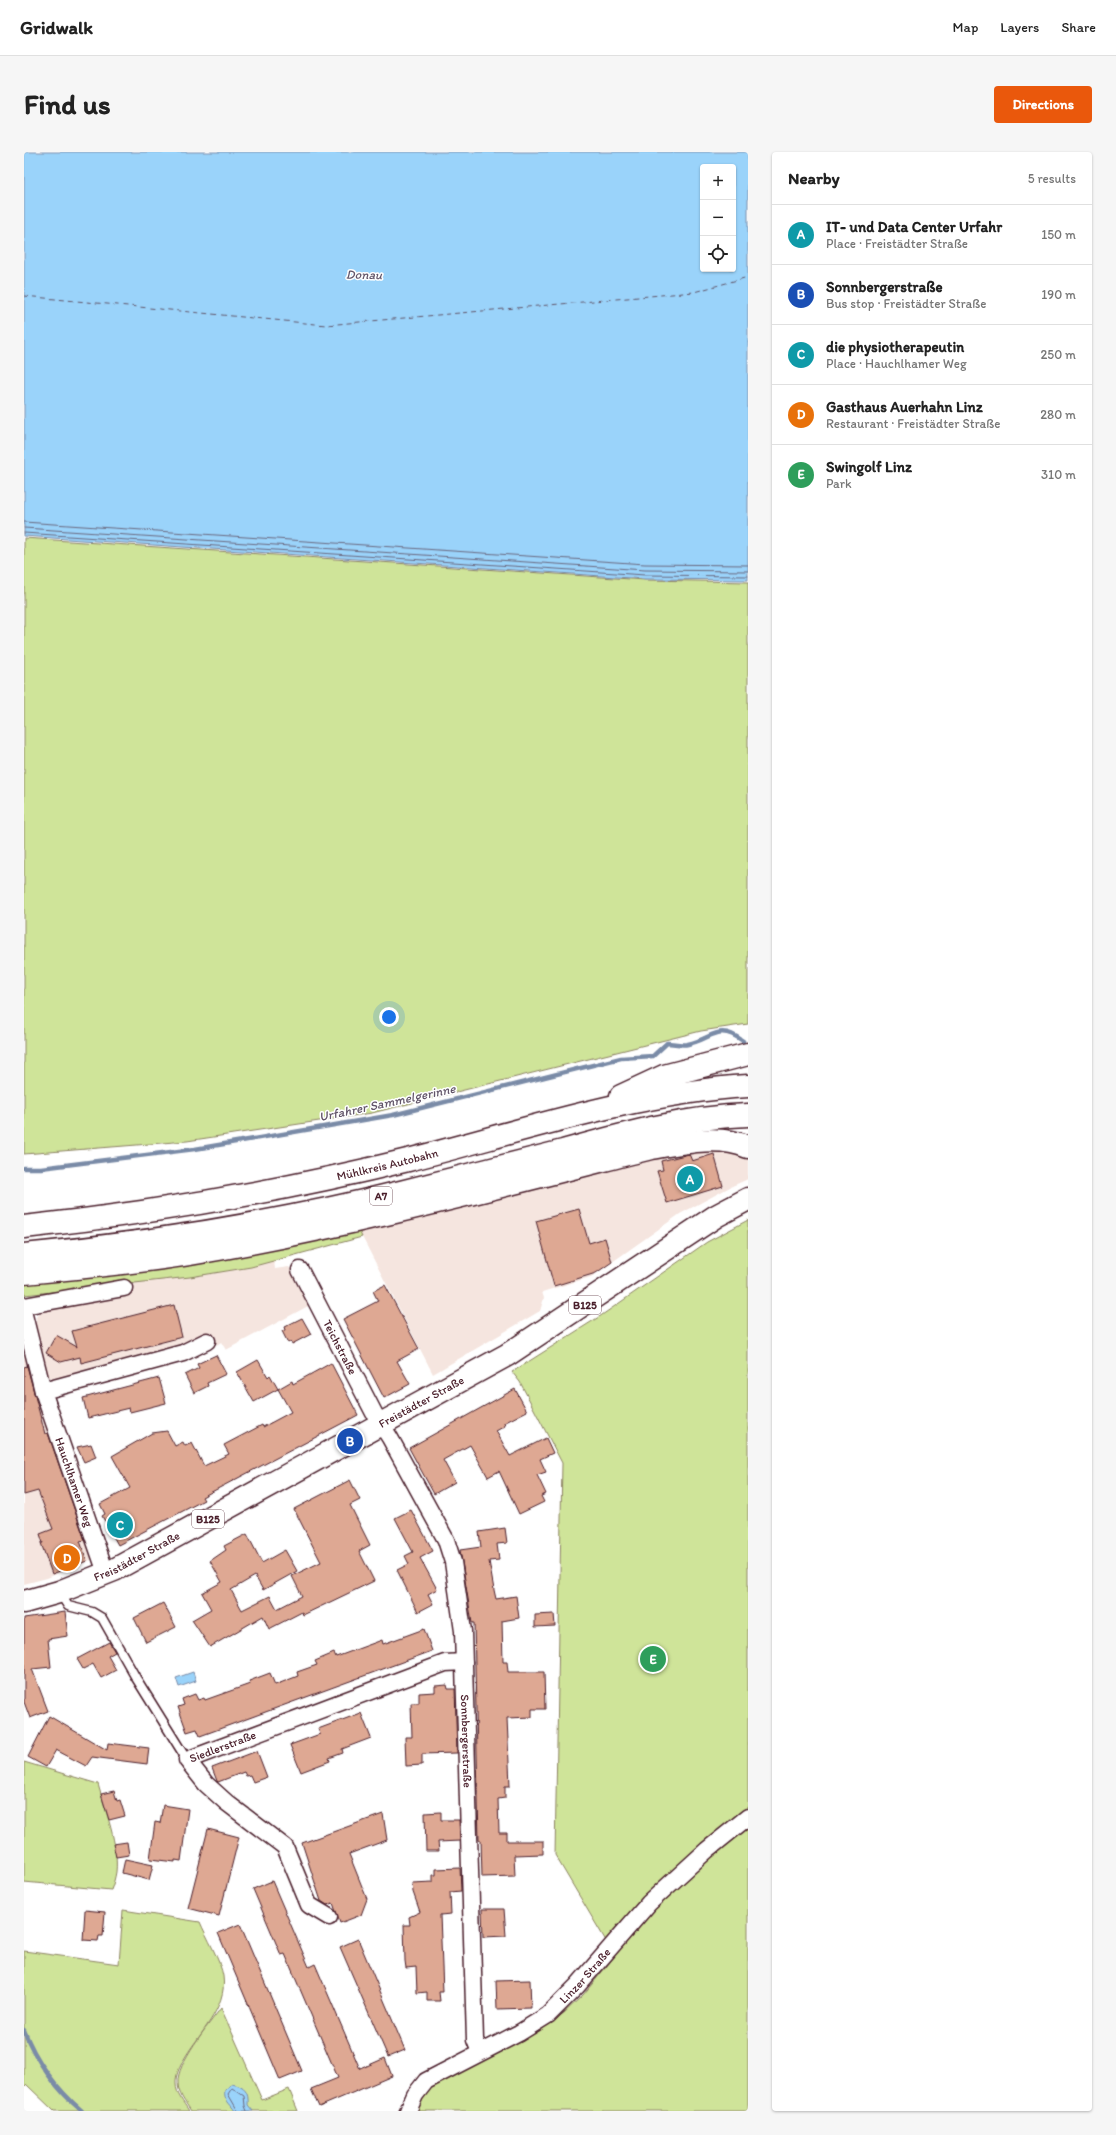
<!DOCTYPE html>
<html lang="en">
<head>
<meta charset="utf-8">
<style>
	:root { --surface:#fff; --page:#f6f6f6; --text:#222; --muted:#767676; --line:#e0e0e0; --accent:#ea580c }
	body { margin:0; font-family:Itim,sans-serif; background:var(--page); color:var(--text) }
	.controls { position:absolute; right:12px; top:12px; display:grid; overflow:hidden; border-radius:4px; box-shadow:0 1px 3px #0004 }
	.controls button { width:36px; height:36px; display:grid; place-items:center; padding:0; border:0; border-bottom:1px solid var(--line); background:var(--surface); color:var(--text); font:20px sans-serif }
	.you { position:absolute; left:365px; top:865px; width:14px; height:14px; margin:-10px; border:3px solid #fff; border-radius:50%; background:#1a73e8; box-shadow:0 0 0 6px #1a73e833 }
	.badge { display:grid; place-items:center; width:26px; height:26px; border-radius:50%; background:var(--accent); color:#fff; font-size:13px; font-weight:700 }
	.pin { position:absolute; translate:-50% -50%; border:2px solid #fff; box-shadow:0 1px 4px #0006 }
	.list { margin:0; padding:0; list-style:none }
	h2 { display:flex; justify-content:space-between; align-items:center; height:52px; margin:0; padding:0 16px; font-size:17px }
	h2 small { font-size:13px; font-weight:400; color:var(--muted) }
	.list li { display:grid; grid-template-columns:26px 1fr auto; gap:12px; align-items:center; box-sizing:border-box; height:60px; padding:0 16px; border-top:1px solid var(--line) }
	.list b { display:block; font-size:15px; white-space:nowrap }
	.list p { margin:0; font-size:13px; white-space:nowrap; color:var(--muted) }
	.list em { font-size:13px; font-style:normal; color:var(--muted) }
	.icon { flex:none; width:22px; height:22px; fill:none; stroke:currentColor; stroke-width:2; stroke-linecap:round; stroke-linejoin:round }
	.map { position:relative; flex:none; width:724px; height:1959px; overflow:hidden; border-radius:4px }
	header { display:flex; align-items:center; gap:24px; box-sizing:border-box; height:56px; padding:0 20px; background:var(--surface); border-bottom:1px solid var(--line) }
	header strong { font-size:19px }
	nav { display:flex; gap:22px; margin-inline-start:auto; font-size:14px }
	.intro { display:flex; align-items:center; justify-content:space-between; box-sizing:border-box; height:96px; padding:0 24px }
	h1 { margin:0; font-size:28px }
	.button { padding:10px 18px; border-radius:4px; background:var(--accent); color:#fff; font-size:14px; font-weight:700 }
	main { display:flex; gap:24px; padding:0 24px }
	aside { flex:1; background:var(--surface); border-radius:4px; box-shadow:0 1px 3px #0004 }
	.map>svg:first-child { display:block }
	.built { fill:#f5e5df }
	.green { fill:#cfe499; stroke:#8c8262 }
	.water { fill:#9ad3fa; stroke:#7a8ba7; fill-rule:evenodd }
	.lines { fill:none; stroke-linecap:round; stroke-linejoin:round }
	.shore { stroke:#6a677e; stroke-width:1 }
	.stream { stroke:#7a8ba7; stroke-width:4.5 }
	.ferry { stroke:#625569; stroke-width:1; stroke-dasharray:5 4; stroke-linecap:butt }
	.building { fill:#dea893; stroke:#4a1f2b }
	.service-casing { stroke:#4a1f2b; stroke-width:11 }
	.minor-casing { stroke:#4a1f2b; stroke-width:19 }
	.primary-casing { stroke:#4a1f2b; stroke-width:25 }
	.motorway-casing { stroke:#4a1f2b; stroke-width:25 }
	.service { stroke:#fff; stroke-width:8 }
	.minor { stroke:#fff; stroke-width:16 }
	.primary { stroke:#fff; stroke-width:22 }
	.motorway { stroke:#fff; stroke-width:22 }
	.labels { text-anchor:middle; stroke-width:3; stroke-linejoin:round; paint-order:stroke }
	.shield { fill:#fff; stroke:#80626b; stroke-width:1 }
	.shield-label { font-size:11px; font-weight:bold; fill:#4a1f2b }
	.street-label { font-size:12px; fill:#4a1f2b; stroke:#fff }
	.water-label { font-size:13px; font-style:italic; fill:#625569; stroke:#fff }
</style>
</head>
<body>
<header>
<strong>Gridwalk</strong>
<nav><a>Map</a><a>Layers</a><a>Share</a></nav>
</header>
<div class="intro"><h1>Find us</h1><a class="button">Directions</a></div>
<main>
<div class="map">
<svg width="724" height="1959" viewBox="0 0 724 1959">
	<rect width="100%" height="100%" fill="#fff"/>
	<filter id="ink" filterUnits="userSpaceOnUse"><feTurbulence type="fractalNoise" baseFrequency=".025" numOctaves="2"/><feDisplacementMap in="SourceGraphic" scale="8" xChannelSelector="R" yChannelSelector="G"/><feConvolveMatrix kernelMatrix="1 2 1 2 8 2 1 2 1" color-interpolation-filters="sRGB"/></filter>
	<g filter="url(#ink)">
		<!-- built -->
		<g class="built">
			<polygon points="684,997 724,1004 724,1027 706,1035 656,1062 567,1125 518,1140 520,1146 516,1159 409,1222 334,1077 629,1003"/>
			<polygon points="250,1109 251,1117 265,1115 286,1153 202,1198 197,1190 193,1193 187,1181 160,1194 38,1226 30,1227 25,1225 20,1216 13,1189 12,1173 12,1165 18,1158 29,1154 107,1140 106,1130 166,1125 227,1115"/>
			<polygon points="0,1194 16,1259 69,1407 23,1426 0,1432"/>
		</g>
		<!-- green -->
		<g class="green">
			<polygon points="0,386 621,428 724,430 724,872 677,879 348,961 163,989 0,1002"/>
			<polygon points="724,1068 724,1959 393,1959 403,1939 415,1930 483,1897 540,1861 559,1843 591,1804 531,1703 538,1311 496,1230 488,1220 578,1163 683,1090"/>
			<polygon points="334,1077 338,1085 227,1115 166,1125 0,1143 0,1132 112,1121 180,1109"/>
			<path d="M0,1610L74,1632C81,1658 95,1693 92,1720C91,1726 89,1733 87,1738L0,1730Z"/>
			<path d="M99,1758L176,1770C182,1784 197,1810 199,1824C204,1856 173,1883 159,1909C156,1915 151,1924 152,1932C152,1942 160,1951 165,1959H30L3,1933L0,1936V1799L95,1812Z"/>
			<path d="M197,1856L238,1948L265,1937L274,1959H167C162,1951 154,1942 154,1931C152,1912 185,1872 197,1856Z"/>
		</g>
		<!-- water -->
		<g class="water">
			<path d="M0,0H724V428L621,427L0,384ZM679,15H709V117H679Z"/>
			<polygon points="169,1520 172,1529 155,1535 152,1526"/>
			<path d="M208,1932C221,1935 225,1940 224,1953L229,1959H211C206,1951 199,1948 201,1938Z"/>
		</g>
		<g class="lines">
			<!-- shore -->
			<g class="shore">
				<polyline points="0,370 621,412 724,413"/>
				<polyline points="0,376 621,418 724,419"/>
				<polyline points="0,381 621,423 724,424"/>
				<polyline points="214,1959 204,1942 208,1936 220,1944 221,1954 223,1959"/>
			</g>
			<!-- stream -->
			<g class="stream">
				<path d="M0,1016H17L171,997L369,963L597,906L629,904L643,891C650,891 657,894 664,892C689,887 693,870 719,889"/>
				<path d="M0,1878C11,1908 33,1938 58,1959"/>
			</g>
			<!-- ferry -->
			<polyline class="ferry" points="0,144 302,173 670,140 724,125"/>
		</g>
		<!-- building -->
		<g class="building">
			<polygon points="665,1002 668,1009 690,1002 699,1034 643,1051 633,1019 639,1018 637,1009"/>
			<polygon points="555,1057 565,1091 581,1086 588,1110 572,1121 530,1134 512,1069"/>
			<polygon points="361,1133 395,1197 373,1209 386,1232 360,1246 319,1167 354,1149 349,1139"/>
			<polygon points="150,1153 158,1185 57,1211 56,1205 37,1210 22,1201 32,1183 53,1195 48,1179"/>
			<polygon points="278,1166 287,1182 268,1192 267,1189 264,1191 258,1179 261,1178 260,1175"/>
			<polygon points="192,1203 202,1222 183,1231 184,1234 170,1241 161,1223 175,1216 173,1212"/>
			<polygon points="234,1208 244,1225 246,1223 254,1237 230,1250 213,1220"/>
			<polygon points="307,1211 334,1263 178,1345 180,1348 94,1393 78,1364 81,1362 76,1352 106,1336 88,1304 128,1281 143,1279 151,1294 159,1290 161,1294 168,1291 180,1314 205,1302 200,1293 238,1273 239,1275 267,1260 254,1237 268,1229 269,1232"/>
			<polygon points="3,1214 21,1282 24,1281 61,1388 56,1389 63,1409 28,1422 17,1391 19,1391 16,1382 29,1377 14,1339 0,1343 0,1215"/>
			<polygon points="135,1226 142,1251 106,1260 105,1256 64,1266 59,1246"/>
			<polygon points="491,1237 503,1259 480,1271 481,1274 472,1279 486,1304 522,1286 529,1301 516,1307 522,1320 513,1323 522,1342 517,1344 520,1350 495,1362 475,1319 464,1325 446,1293 419,1308 431,1330 410,1342 385,1296"/>
			<polygon points="67,1292 72,1305 60,1310 53,1295"/>
			<polygon points="326,1328 336,1348 326,1353 346,1393 335,1399 350,1429 279,1463 278,1460 245,1477 239,1464 186,1495 168,1468 187,1457 178,1441 198,1430 186,1409 202,1398 200,1394 223,1382 238,1411 261,1398 273,1419 239,1438 231,1424 207,1438 218,1458 246,1444 253,1457 278,1444 268,1424 297,1410 270,1357"/>
			<polygon points="387,1358 409,1399 396,1406 413,1437 404,1442 409,1452 394,1460 373,1418 385,1412 381,1404 389,1400 371,1366"/>
			<polygon points="481,1376 483,1391 473,1392 475,1408 465,1409 470,1438 472,1447 492,1444 495,1466 478,1469 479,1510 483,1510 484,1520 520,1520 521,1557 508,1557 508,1565 483,1566 486,1634 481,1634 481,1646 474,1647 475,1681 483,1681 483,1689 519,1689 519,1702 490,1703 491,1724 458,1725 457,1688 455,1688 450,1471 448,1471 436,1398 457,1395 455,1380"/>
			<polygon points="139,1451 152,1475 122,1490 110,1466"/>
			<polygon points="41,1460 44,1484 24,1487 27,1515 8,1517 24,1559 6,1566 0,1550 0,1466"/>
			<polygon points="530,1462 531,1474 511,1475 511,1463"/>
			<polygon points="400,1477 408,1499 176,1584 173,1577 163,1580 154,1555 160,1553 158,1547 171,1542 174,1548 180,1546 181,1548 226,1532 225,1529 246,1521 251,1533 274,1524 273,1520 293,1513 291,1509 310,1501 312,1505 358,1488 359,1492"/>
			<polygon points="85,1490 91,1500 84,1504 92,1518 77,1526 69,1512 59,1517 53,1507"/>
			<polygon points="423,1533 424,1537 431,1537 433,1601 398,1602 398,1613 382,1614 381,1585 388,1585 387,1551 395,1551 395,1541 411,1540 411,1534"/>
			<polygon points="337,1561 347,1586 318,1597 319,1601 305,1606 306,1609 277,1620 266,1593 296,1582 294,1577"/>
			<polygon points="25,1564 83,1598 84,1591 125,1596 123,1612 68,1605 62,1614 32,1598 22,1615 4,1605"/>
			<polygon points="233,1599 243,1625 229,1630 226,1623 222,1624 220,1620 194,1630 193,1629 188,1616"/>
			<polygon points="90,1639 93,1649 96,1648 101,1664 85,1668 77,1642"/>
			<polygon points="139,1653 164,1657 157,1709 151,1708 151,1710 126,1707 131,1670 136,1671"/>
			<polygon points="417,1660 417,1668 435,1668 436,1689 414,1690 415,1699 402,1699 401,1661"/>
			<polygon points="359,1662 363,1688 325,1702 343,1747 337,1763 316,1771 309,1751 303,1753 297,1749 278,1691"/>
			<polygon points="184,1677 215,1685 195,1764 164,1756"/>
			<polygon points="103,1690 105,1703 92,1705 89,1692"/>
			<polygon points="101,1707 129,1713 125,1728 98,1721"/>
			<polygon points="436,1716 437,1739 426,1740 427,1762 416,1763 419,1840 415,1840 416,1849 403,1849 403,1840 393,1841 392,1815 382,1816 381,1809 380,1773 386,1773 385,1765 396,1760 389,1740 388,1731 409,1730 409,1723 412,1723 412,1717"/>
			<polygon points="248,1729 285,1815 291,1812 336,1917 361,1906 368,1924 295,1955 287,1937 314,1926 261,1802 257,1803 229,1737"/>
			<polygon points="458,1757 480,1757 482,1784 459,1785"/>
			<polygon points="61,1758 81,1760 79,1784 75,1784 74,1789 59,1788"/>
			<polygon points="216,1772 278,1919 256,1928 194,1781"/>
			<polygon points="334,1787 381,1898 364,1905 316,1795"/>
			<polygon points="506,1828 507,1856 473,1857 472,1829"/>
		</g>
		<g class="lines">
			<!-- service casing -->
			<g class="service-casing">
				<polyline id="service" points="35,1440 44,1454 68,1460 78,1466 112,1526 163,1608"/>
			</g>
			<!-- minor casing -->
			<g class="minor-casing">
				<g id="minor">
					<path id="s1" d="M276,1118L350,1261L366,1286L422,1388L429,1410L439,1479L451,1888L456,1900"/>
					<polyline points="0,1154 100,1136"/>
					<polyline points="0,1163 19,1239"/>
					<polyline points="82,1421 19,1239 159,1201 183,1189"/>
					<path id="s2" d="M305,1765L285,1753L261,1695L203,1651L182,1632L163,1608L421,1511L440,1510"/>
					<path id="s3" d="M384,1959L391,1943L402,1929L495,1881L524,1863L553,1834L625,1751L683,1698L724,1665"/>
				</g>
			</g>
			<!-- primary casing -->
			<g class="primary-casing">
				<g id="primary">
					<path id="s4" d="M0,1450L35,1440L90,1418L483,1203L692,1064L724,1047"/>
				</g>
			</g>
			<!-- motorway casing -->
			<g class="motorway-casing">
				<g id="motorway">
					<polyline points="597,944 640,924 724,902"/>
					<path id="s5" d="M0,1075C129,1061 258,1039 384,1008C495,980 609,941 724,934"/>
					<path d="M0,1103C127,1091 253,1071 377,1040C431,1026 485,1013 539,999C600,982 660,965 724,963"/>
					<path d="M0,1121C55,1116 111,1111 166,1102C321,1076 474,1035 627,996C656,991 695,982 724,995"/>
				</g>
			</g>
			<!-- service -->
			<use href="#service" class="service"/>
			<!-- minor -->
			<use href="#minor" class="minor"/>
			<!-- primary -->
			<use href="#primary" class="primary"/>
			<!-- motorway -->
			<use href="#motorway" class="motorway"/>
		</g>
	</g>
	<g class="labels">
		<!-- shield labels -->
		<g class="shield">
			<rect x="346" y="1035" width="22" height="18" rx="3"/>
			<rect x="545" y="1144" width="32" height="18" rx="3"/>
			<rect x="168" y="1358" width="32" height="18" rx="3"/>
		</g>
		<g class="shield-label">
			<text x="357" y="1048">A7</text>
			<text x="561" y="1157">B125</text>
			<text x="184" y="1371">B125</text>
		</g>
		<!-- street labels -->
		<g class="street-label">
			<text dy="4" stroke="none"><textPath href="#s5" startOffset="369">Mühlkreis Autobahn</textPath></text>
			<text dy="4" stroke="none"><textPath href="#s1" startOffset="87">Teichstraße</textPath></text>
			<text dy="4" stroke="none"><textPath href="#s4" startOffset="446">Freistädter Straße</textPath></text>
			<text transform="translate(50 1330) rotate(71)" y="4">Hauchlhamer Weg</text>
			<text dy="4" stroke="none"><textPath href="#s4" startOffset="122">Freistädter Straße</textPath></text>
			<text dy="4" stroke="none"><textPath href="#s1" startOffset="510">Sonnbergerstraße</textPath></text>
			<text dy="4" stroke="none"><textPath href="#s2" startOffset="256">Siedlerstraße</textPath></text>
			<text dy="4" stroke="none"><textPath href="#s3" startOffset="228">Linzer Straße</textPath></text>
		</g>
		<!-- water labels -->
		<g class="water-label">
			<text transform="translate(340 122) rotate(1)" y="5">Donau</text>
			<text transform="translate(363 950) rotate(-12)" y="5">Urfahrer Sammelgerinne</text>
		</g>
	</g>
</svg>
<div class="controls">
<button>+</button>
<button>−</button>
<button><svg class="icon" aria-label="locate" viewBox="0 0 24 24"><circle cx="12" cy="12" r="6"/><path d="M12 2v4M12 18v4M2 12h4M18 12h4"/></svg></button>
</div>
<div class="you"></div>
<div class="pin badge" style="left:666px;top:1027px;background:#0f9aa8">A</div>
<div class="pin badge" style="left:326px;top:1289px;background:#1a4fb4">B</div>
<div class="pin badge" style="left:96px;top:1373px;background:#0f9aa8">C</div>
<div class="pin badge" style="left:43px;top:1406px;background:#e8710a">D</div>
<div class="pin badge" style="left:629px;top:1507px;background:#2e9e5b">E</div>
</div>
<aside>
<h2>Nearby<small>5 results</small></h2>
<ul class="list">
<li><span class="badge" style="background:#0f9aa8">A</span><div><b>IT- und Data Center Urfahr</b><p>Place · Freistädter Straße</p></div><em>150 m</em></li>
<li><span class="badge" style="background:#1a4fb4">B</span><div><b>Sonnbergerstraße</b><p>Bus stop · Freistädter Straße</p></div><em>190 m</em></li>
<li><span class="badge" style="background:#0f9aa8">C</span><div><b>die physiotherapeutin</b><p>Place · Hauchlhamer Weg</p></div><em>250 m</em></li>
<li><span class="badge" style="background:#e8710a">D</span><div><b>Gasthaus Auerhahn Linz</b><p>Restaurant · Freistädter Straße</p></div><em>280 m</em></li>
<li><span class="badge" style="background:#2e9e5b">E</span><div><b>Swingolf Linz</b><p>Park</p></div><em>310 m</em></li>
</ul>
</aside>
</main>
</body>
</html>
